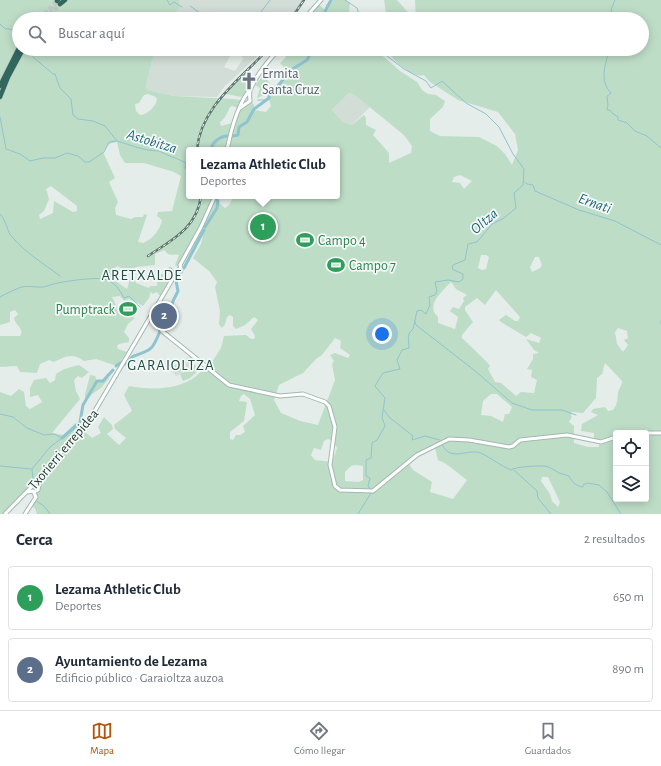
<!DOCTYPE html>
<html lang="es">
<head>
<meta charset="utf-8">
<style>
	:root { --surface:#fff; --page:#f6f6f7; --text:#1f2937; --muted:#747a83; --line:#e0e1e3; --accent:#b45309 }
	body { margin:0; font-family:"Alegreya Sans",sans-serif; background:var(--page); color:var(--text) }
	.controls { position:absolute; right:12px; bottom:12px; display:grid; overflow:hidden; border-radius:4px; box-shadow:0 2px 10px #0003 }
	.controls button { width:36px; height:36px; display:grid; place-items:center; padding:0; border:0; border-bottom:1px solid var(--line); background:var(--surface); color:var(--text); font:20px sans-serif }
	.you { position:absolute; left:382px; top:334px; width:14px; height:14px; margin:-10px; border:3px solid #fff; border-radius:50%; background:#1a73e8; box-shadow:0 0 0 6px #1a73e833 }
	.badge { display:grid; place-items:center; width:26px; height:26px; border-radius:50%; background:var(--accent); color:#fff; font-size:13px; font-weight:700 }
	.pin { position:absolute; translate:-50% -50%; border:2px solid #fff; box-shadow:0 1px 4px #0006 }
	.popup { position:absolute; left:186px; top:147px; width:154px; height:52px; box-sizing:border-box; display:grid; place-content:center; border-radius:4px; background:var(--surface); filter:drop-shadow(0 1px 3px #0005); font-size:13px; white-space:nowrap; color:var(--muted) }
	.popup b { font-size:15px; color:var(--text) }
	.popup::after { content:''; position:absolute; left:50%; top:100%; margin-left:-8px; border:8px solid transparent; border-top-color:var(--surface) }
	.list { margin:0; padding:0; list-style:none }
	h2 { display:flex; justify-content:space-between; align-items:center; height:52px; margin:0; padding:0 16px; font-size:17px }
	h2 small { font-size:13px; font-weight:400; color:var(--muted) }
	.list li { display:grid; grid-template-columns:26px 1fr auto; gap:12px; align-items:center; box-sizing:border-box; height:64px; margin:0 8px 8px; padding:0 8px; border:1px solid var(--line); border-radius:4px }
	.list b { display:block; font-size:15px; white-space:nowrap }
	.list p { margin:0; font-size:13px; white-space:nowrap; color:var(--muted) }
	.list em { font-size:13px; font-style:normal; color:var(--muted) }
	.icon { flex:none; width:22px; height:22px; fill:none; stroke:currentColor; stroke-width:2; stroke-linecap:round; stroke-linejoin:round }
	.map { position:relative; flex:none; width:661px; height:514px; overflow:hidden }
	.search { position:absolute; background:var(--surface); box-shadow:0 2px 10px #0003; left:12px; right:12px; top:12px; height:44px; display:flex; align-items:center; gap:10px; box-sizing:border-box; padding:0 14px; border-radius:22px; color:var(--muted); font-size:15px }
	.sheet { height:196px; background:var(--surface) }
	nav { display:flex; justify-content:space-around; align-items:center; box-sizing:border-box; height:56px; border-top:1px solid var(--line); background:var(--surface); font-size:11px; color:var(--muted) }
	nav a { display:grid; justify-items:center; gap:2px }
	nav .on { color:var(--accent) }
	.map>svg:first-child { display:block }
	.built { fill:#d2ddd8 }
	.green { fill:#beddc7; fill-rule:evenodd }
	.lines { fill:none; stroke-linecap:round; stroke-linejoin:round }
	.stream { stroke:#8fc4cf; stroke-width:1 }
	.river { stroke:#8fc4cf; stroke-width:3 }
	.highway-tunnel { stroke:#becac5; stroke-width:4.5; stroke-dasharray:4.5 2; stroke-linecap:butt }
	.secondary-casing { stroke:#a3b8b1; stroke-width:5 }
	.highway-casing { stroke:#c2c9c7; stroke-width:6 }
	.secondary { stroke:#fff; stroke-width:3 }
	.highway { stroke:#31685e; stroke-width:4.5 }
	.rail-casing { stroke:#5f7972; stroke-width:2.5 }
	.rail { stroke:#f4f9f7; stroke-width:1; stroke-dasharray:3; stroke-linecap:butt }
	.labels { text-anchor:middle; stroke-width:3.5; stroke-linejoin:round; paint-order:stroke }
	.worship-label { font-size:14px; fill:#5b616d; stroke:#f4f9f7; text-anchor:start }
	.leisure-label { font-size:14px; fill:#27864d; stroke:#f4f9f7; text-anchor:start }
	.street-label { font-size:14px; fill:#243e37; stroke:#f4f9f7 }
	.water-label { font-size:15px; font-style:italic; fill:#216777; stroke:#f4f9f7 }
	.neighbourhood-label { font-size:15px; letter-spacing:1px; fill:#214f44; stroke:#f4f9f7 }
</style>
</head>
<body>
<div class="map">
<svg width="661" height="514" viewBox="0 0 661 514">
	<rect width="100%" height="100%" fill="#e4ede9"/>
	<!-- built -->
	<g class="built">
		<polygon points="179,0 303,0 290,19 171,19 180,7"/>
		<polygon points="155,49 234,49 224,67 235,71 243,59 237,49 265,49 224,87 217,97 174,96 147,90 146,85"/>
		<polygon points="349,93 356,96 370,107 352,125 343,122 332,110"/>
		<polygon points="190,356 195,360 186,371 176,376 170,368"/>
	</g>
	<!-- green -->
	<g class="green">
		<path d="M0,0H179L180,7L171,19H19V49H155L146,85L147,90L174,96L233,99L241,100L243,105L252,102L254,105V110L266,112L271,106L268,96L269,91L279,85L289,72L280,63L286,57L282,49L376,50L400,71L417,82L422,90L428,94L436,95L445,101L443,107L430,119V131L440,136L479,137L497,146L505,154L512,165L518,150L515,134L498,112L458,100L430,82L424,75C412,79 393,60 387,50L396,53L401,49H642V19H416L415,0H661V514H37L35,508L30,506L35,496L33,494L26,491L4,514H0V392L11,396L19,389L24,392L26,406L30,409L42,402L38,395L30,397V388L34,380L46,378L50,383L55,380L56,374L64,369L79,365L89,372L82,378L78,376L74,380L76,391L80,399L52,433L64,435L75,423L92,438L101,433L98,427L104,417L112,425L113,429L107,434L119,445L126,438L115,429L114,425L132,411L124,395L129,386C155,391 188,390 205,367H209L221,348L224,336L246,335L251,339H254L255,336L251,329L258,320L254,317L245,325L236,329L233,326V317L230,315L227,317L225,324L222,328L219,324L220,311L215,287L217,282L210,272L193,258L201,244L203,236L201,235L181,268L175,265L179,255C171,253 171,258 164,250L155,254V265L136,267L130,272L117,266L114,269V280L127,289L131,275L134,277L136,283L149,288L150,286H157L158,274H167L166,280H169L160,296L157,292L152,294L151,291L149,298L143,306L129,299L124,301L120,296L112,297L119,311L135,318L128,324L124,332L129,338V342L119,344L117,346L118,349L127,352L117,366L96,359L84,361C73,352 65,357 54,362L49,360L40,364L37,373L20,372L17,366L0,367V336H20C25,329 15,325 14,318L18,314L15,310L10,312V322L0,325ZM349,93L356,96L404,135L412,146L411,153L389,163V153L373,135L376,130L366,125V118L364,115L352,125L343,122L332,110ZM144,95L148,94L156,97L157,100C155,107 147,115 140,115L136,111L135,104L139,103ZM232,106L238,108L232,123L221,126L220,122C226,118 227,113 230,107ZM117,142L120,155L125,163H144L174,172L181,176L172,211L158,212L157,216L162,220C160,230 153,239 143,243L138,242L147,215L144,214L143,217H135L131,219L116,215L115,208L118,202L109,182L115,178L103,152L109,144ZM189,150H337V196H234L229,205L225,208L218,202V196H189ZM460,175L472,181L464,189L460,183L452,182L454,177ZM51,186L77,206V211L73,212L54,201L53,213L40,219L39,215L44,211L49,199L46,189ZM481,255H486L489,257L486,269L482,270L478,268ZM535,257H539L542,265L540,268L532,272L530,267ZM451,282L456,289L467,295L463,298L464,301L459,309L453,307L450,311L458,317L455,329L438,323V317C425,305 442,292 451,282ZM496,290L520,317L518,321H515L506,315L499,320L501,322L526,337L531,333L541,338L539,343L526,339L534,350L539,353L533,354V359L527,369L532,370L531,377L537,380L534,393L521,392L516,396L501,383L495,382L488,369L490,366L488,363L462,338V335L473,322L465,310V307L477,298L485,305ZM618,328L627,331L628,338L624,340L628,345L623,352L617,344L615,332ZM335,338L341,341L340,348L350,355L348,358L335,353L330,355L334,361L332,364L335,380L318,425L300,421L281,413L274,400L279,385L303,373L316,359L322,355ZM605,363L622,381C622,386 619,388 618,393C617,400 618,403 613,410L608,411L605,407L593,409L591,412L598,415L582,424L581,431L594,433V440L599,444V447H588L574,443V426L569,422L572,417L571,415L572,412L583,413L596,398L597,378L602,374ZM244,394L250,399L255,415L243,426L245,432L240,435H236L233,440L230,439V432L244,421L247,402L239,401L241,396ZM491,394H497L512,407L509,414H505L503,422L491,416L481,415L483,401ZM616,433H646V446L648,449L646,453V499H616ZM328,439L333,441L337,448L332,462L315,460L311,455L314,448L321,450L324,441ZM435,448L438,460C449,464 457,473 467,480L453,499L430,492L432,482L413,470L409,464L420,454ZM355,465L363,466V480L359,482L345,481V472L351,466ZM542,477H548L560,502L558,507L552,501L550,494L541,481Z"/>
		<polygon points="331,0 346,0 350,3 349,13 355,19 306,19 319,5 325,10 326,5"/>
		<polygon points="384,0 397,0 414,19 387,19"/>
		<polygon points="247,72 250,75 251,74 254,79 253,82 249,78 247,81 252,84 247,93 241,97 226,94"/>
		<polygon points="263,76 270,83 264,95 257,98 260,88 255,85"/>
		<polygon points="126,302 134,306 132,314 123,311"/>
		<polygon points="182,363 185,369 175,373 173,367"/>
		<polygon points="192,363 200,369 190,378 183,381 180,374 186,371"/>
		<polygon points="90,375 95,376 97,381 103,381 106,376 109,378 101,388 92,394 85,402 85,395"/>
	</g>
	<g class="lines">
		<!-- stream -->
		<g class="stream">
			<polyline points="167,0 170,5 174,2 182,7"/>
			<polyline points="345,0 357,8 359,14 356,19"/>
			<polyline points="190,6 203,15 204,19"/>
			<polyline points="256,19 270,0"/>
			<polyline points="613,19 611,10 615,0"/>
			<polyline points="0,24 4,28 13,30 13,34 19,39"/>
			<path d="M31,49L33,57L53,74H55L60,88L71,99L73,115L78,119L93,121L105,126L117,141C131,145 144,151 159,151C168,156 177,158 186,163L185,168L189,172"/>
			<path d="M610,49C605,64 599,81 611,93L607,96L608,105L607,110H610L612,113L618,117V120L627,123L635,131L647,136L661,148"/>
			<polyline points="258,100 267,100"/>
			<polyline points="0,117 6,149 20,154 30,161 43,158 55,158 67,153 78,156 85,162 89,162 104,152 109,142 116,141"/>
			<polyline points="525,182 527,184 533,185 535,191 579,210 615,221 661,245"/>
			<path d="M0,214C7,221 6,231 13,238C26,253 44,264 60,276"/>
			<path d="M0,297C3,295 18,288 22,287C29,285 40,289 47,286C56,282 93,277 104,279C115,282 119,289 124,298L129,296L140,307"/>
			<polyline points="661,321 661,324"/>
			<polyline points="415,322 416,325 474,370 512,403 532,410 562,410 576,415"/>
			<polyline points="384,410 389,417 413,436 412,440 425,436 440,440"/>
			<polyline points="0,414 13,417 27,428 44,435 54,434 62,438"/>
			<path d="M442,444C450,463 468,448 481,453C491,458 501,466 511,470C517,466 538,466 545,466C551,467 555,471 559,473C562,474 566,475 569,476C571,481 577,487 583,487V485L587,483L599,485L607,492L621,514"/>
			<polyline points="0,466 31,469"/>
			<polyline points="514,470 537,491 538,498 551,514"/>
			<polyline points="33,481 32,469 50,447 62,438"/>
			<path d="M371,490L368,486L370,478L366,476V460L371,458L372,443L377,440L385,426L382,417L385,398L375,386L383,373L400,369L397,360L402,350L409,348C409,339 406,335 413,329L417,311L421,310L426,314L430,305L429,297L435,295L437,291L435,282L448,280L459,282L463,279V274L452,269L453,265L465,260L468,244L477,242L492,224L504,218L516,208L514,193L523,185L524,169L513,154L499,127L486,114L466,103L442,81L431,88L426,81L404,69L378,49"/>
			<polyline points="36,501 44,506 50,514"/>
			<polyline points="358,514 371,493"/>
		</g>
		<!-- river -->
		<g class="river">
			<polyline points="321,19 331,0"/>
			<polyline points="233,136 238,135 239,127 247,122 254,109 269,98 269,90 277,87 291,70 307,60 313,49"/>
			<path d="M211,150C212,142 220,136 228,136"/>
			<polyline points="205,227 217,208 218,201 216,198"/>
			<polyline points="184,268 204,230"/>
			<polyline points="171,310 173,301 178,291 176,281 182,271"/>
			<path d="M125,364C130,362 130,357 134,356C152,350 153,349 160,331"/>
			<polyline points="116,366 122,362"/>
			<polyline points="80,422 83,405 97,381 103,381 113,370"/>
			<polyline points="62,438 78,424"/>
		</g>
		<!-- highway-tunnel -->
		<g class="highway-tunnel">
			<polyline points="40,19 57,1"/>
			<polyline points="45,19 60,4"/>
		</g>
		<!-- secondary casing -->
		<g class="secondary-casing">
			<g id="secondary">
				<polyline points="304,19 321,0"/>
				<path d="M240,108L250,101C250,98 249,95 250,91C255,76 268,61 279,49"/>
				<path d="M227,150C231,130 237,106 249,91"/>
				<polyline points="170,270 174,275"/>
				<polyline points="151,316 162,331 229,385 280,396 303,394 325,402 329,406 335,427 330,465 335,486 340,490 373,491 417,455 449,439 469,440 509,447 513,446 520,440 567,435 601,442 616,437"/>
				<polyline points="637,433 661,433"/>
				<polyline points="34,492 38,490 40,479"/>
				<polyline points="5,514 38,480 93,414 172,280 178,270 181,268 180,265 201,227 215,196"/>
				<polyline points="25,514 36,497 33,491 27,492"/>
			</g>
		</g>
		<!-- highway casing -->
		<g class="highway-casing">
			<g id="highway">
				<polyline points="57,1 58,0"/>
				<polyline points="60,4 65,0"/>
				<polyline points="0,86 19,48"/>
				<polyline points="0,97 8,77 23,49"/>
			</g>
		</g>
		<!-- secondary -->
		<use href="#secondary" class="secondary"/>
		<!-- highway -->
		<use href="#highway" class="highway"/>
		<!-- rail casing -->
		<g class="rail-casing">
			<g id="rail">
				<polyline points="291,19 304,0"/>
				<path d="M197,150C200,107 242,78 268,49"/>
				<path d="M148,256C172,240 197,228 201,196"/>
			</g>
		</g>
		<!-- rail -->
		<use href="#rail" class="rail"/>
	</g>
	<!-- icons -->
	<defs>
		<g id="church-bare" transform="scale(1.38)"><path d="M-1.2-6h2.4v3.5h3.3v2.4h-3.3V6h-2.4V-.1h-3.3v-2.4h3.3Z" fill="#6b7280" stroke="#f4f9f7" stroke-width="2.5" paint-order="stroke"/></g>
		<g id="stadium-bare" transform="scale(1.38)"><path d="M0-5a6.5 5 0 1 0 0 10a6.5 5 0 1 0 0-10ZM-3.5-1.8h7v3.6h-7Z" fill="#2e9e5b" stroke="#f4f9f7" stroke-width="2.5" paint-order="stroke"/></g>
	</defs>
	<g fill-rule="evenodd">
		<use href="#church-bare" x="249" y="81"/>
		<use href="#stadium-bare" x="305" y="240"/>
		<use href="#stadium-bare" x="336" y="265"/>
		<use href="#stadium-bare" x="128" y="309"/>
	</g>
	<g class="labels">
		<!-- worship labels -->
		<g class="worship-label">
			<text x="262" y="78">Ermita<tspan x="262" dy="16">Santa Cruz</tspan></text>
		</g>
		<!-- leisure labels -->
		<g class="leisure-label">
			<text x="318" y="245">Campo 4</text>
			<text x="349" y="270">Campo 7</text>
			<text x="115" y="314" text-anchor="end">Pumptrack</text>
		</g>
		<!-- street labels -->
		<g class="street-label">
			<text transform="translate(63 449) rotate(-50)" y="5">Txorierri errepidea</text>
		</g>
		<!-- water labels -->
		<g class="water-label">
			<text transform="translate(152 141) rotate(17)" y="5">Astobitza</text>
			<text transform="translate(595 203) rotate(20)" y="5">Ernati</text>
			<text transform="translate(484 221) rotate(-40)" y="5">Oltza</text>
		</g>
		<!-- neighbourhood labels -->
		<g class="neighbourhood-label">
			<text x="142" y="280">ARETXALDE</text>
			<text x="171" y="370">GARAIOLTZA</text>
		</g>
	</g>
</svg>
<div class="controls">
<button><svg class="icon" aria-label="locate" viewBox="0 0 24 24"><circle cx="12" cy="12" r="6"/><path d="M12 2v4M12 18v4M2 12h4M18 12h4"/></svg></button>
<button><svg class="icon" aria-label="layers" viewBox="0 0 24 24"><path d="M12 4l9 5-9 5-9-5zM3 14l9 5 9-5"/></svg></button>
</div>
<div class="you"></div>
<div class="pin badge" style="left:263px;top:227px;background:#2e9e5b">1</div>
<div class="popup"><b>Lezama Athletic Club</b>Deportes</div>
<div class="pin badge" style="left:164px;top:316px;background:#5c6f8a">2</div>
<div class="search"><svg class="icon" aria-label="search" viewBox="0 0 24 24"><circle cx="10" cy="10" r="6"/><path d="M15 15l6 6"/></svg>Buscar aquí</div>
</div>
<section class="sheet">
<h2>Cerca<small>2 resultados</small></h2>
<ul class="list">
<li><span class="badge" style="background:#2e9e5b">1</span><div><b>Lezama Athletic Club</b><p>Deportes</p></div><em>650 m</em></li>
<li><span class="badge" style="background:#5c6f8a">2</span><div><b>Ayuntamiento de Lezama</b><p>Edificio público · Garaioltza auzoa</p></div><em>890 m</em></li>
</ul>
</section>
<nav>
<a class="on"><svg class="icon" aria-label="map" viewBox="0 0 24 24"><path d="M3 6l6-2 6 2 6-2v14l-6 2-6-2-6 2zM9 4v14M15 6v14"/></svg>Mapa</a>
<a><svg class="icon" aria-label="directions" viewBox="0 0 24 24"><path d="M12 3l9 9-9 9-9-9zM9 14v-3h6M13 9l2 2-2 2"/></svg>Cómo llegar</a>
<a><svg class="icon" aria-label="saved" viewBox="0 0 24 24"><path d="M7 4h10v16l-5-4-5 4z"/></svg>Guardados</a>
</nav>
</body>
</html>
